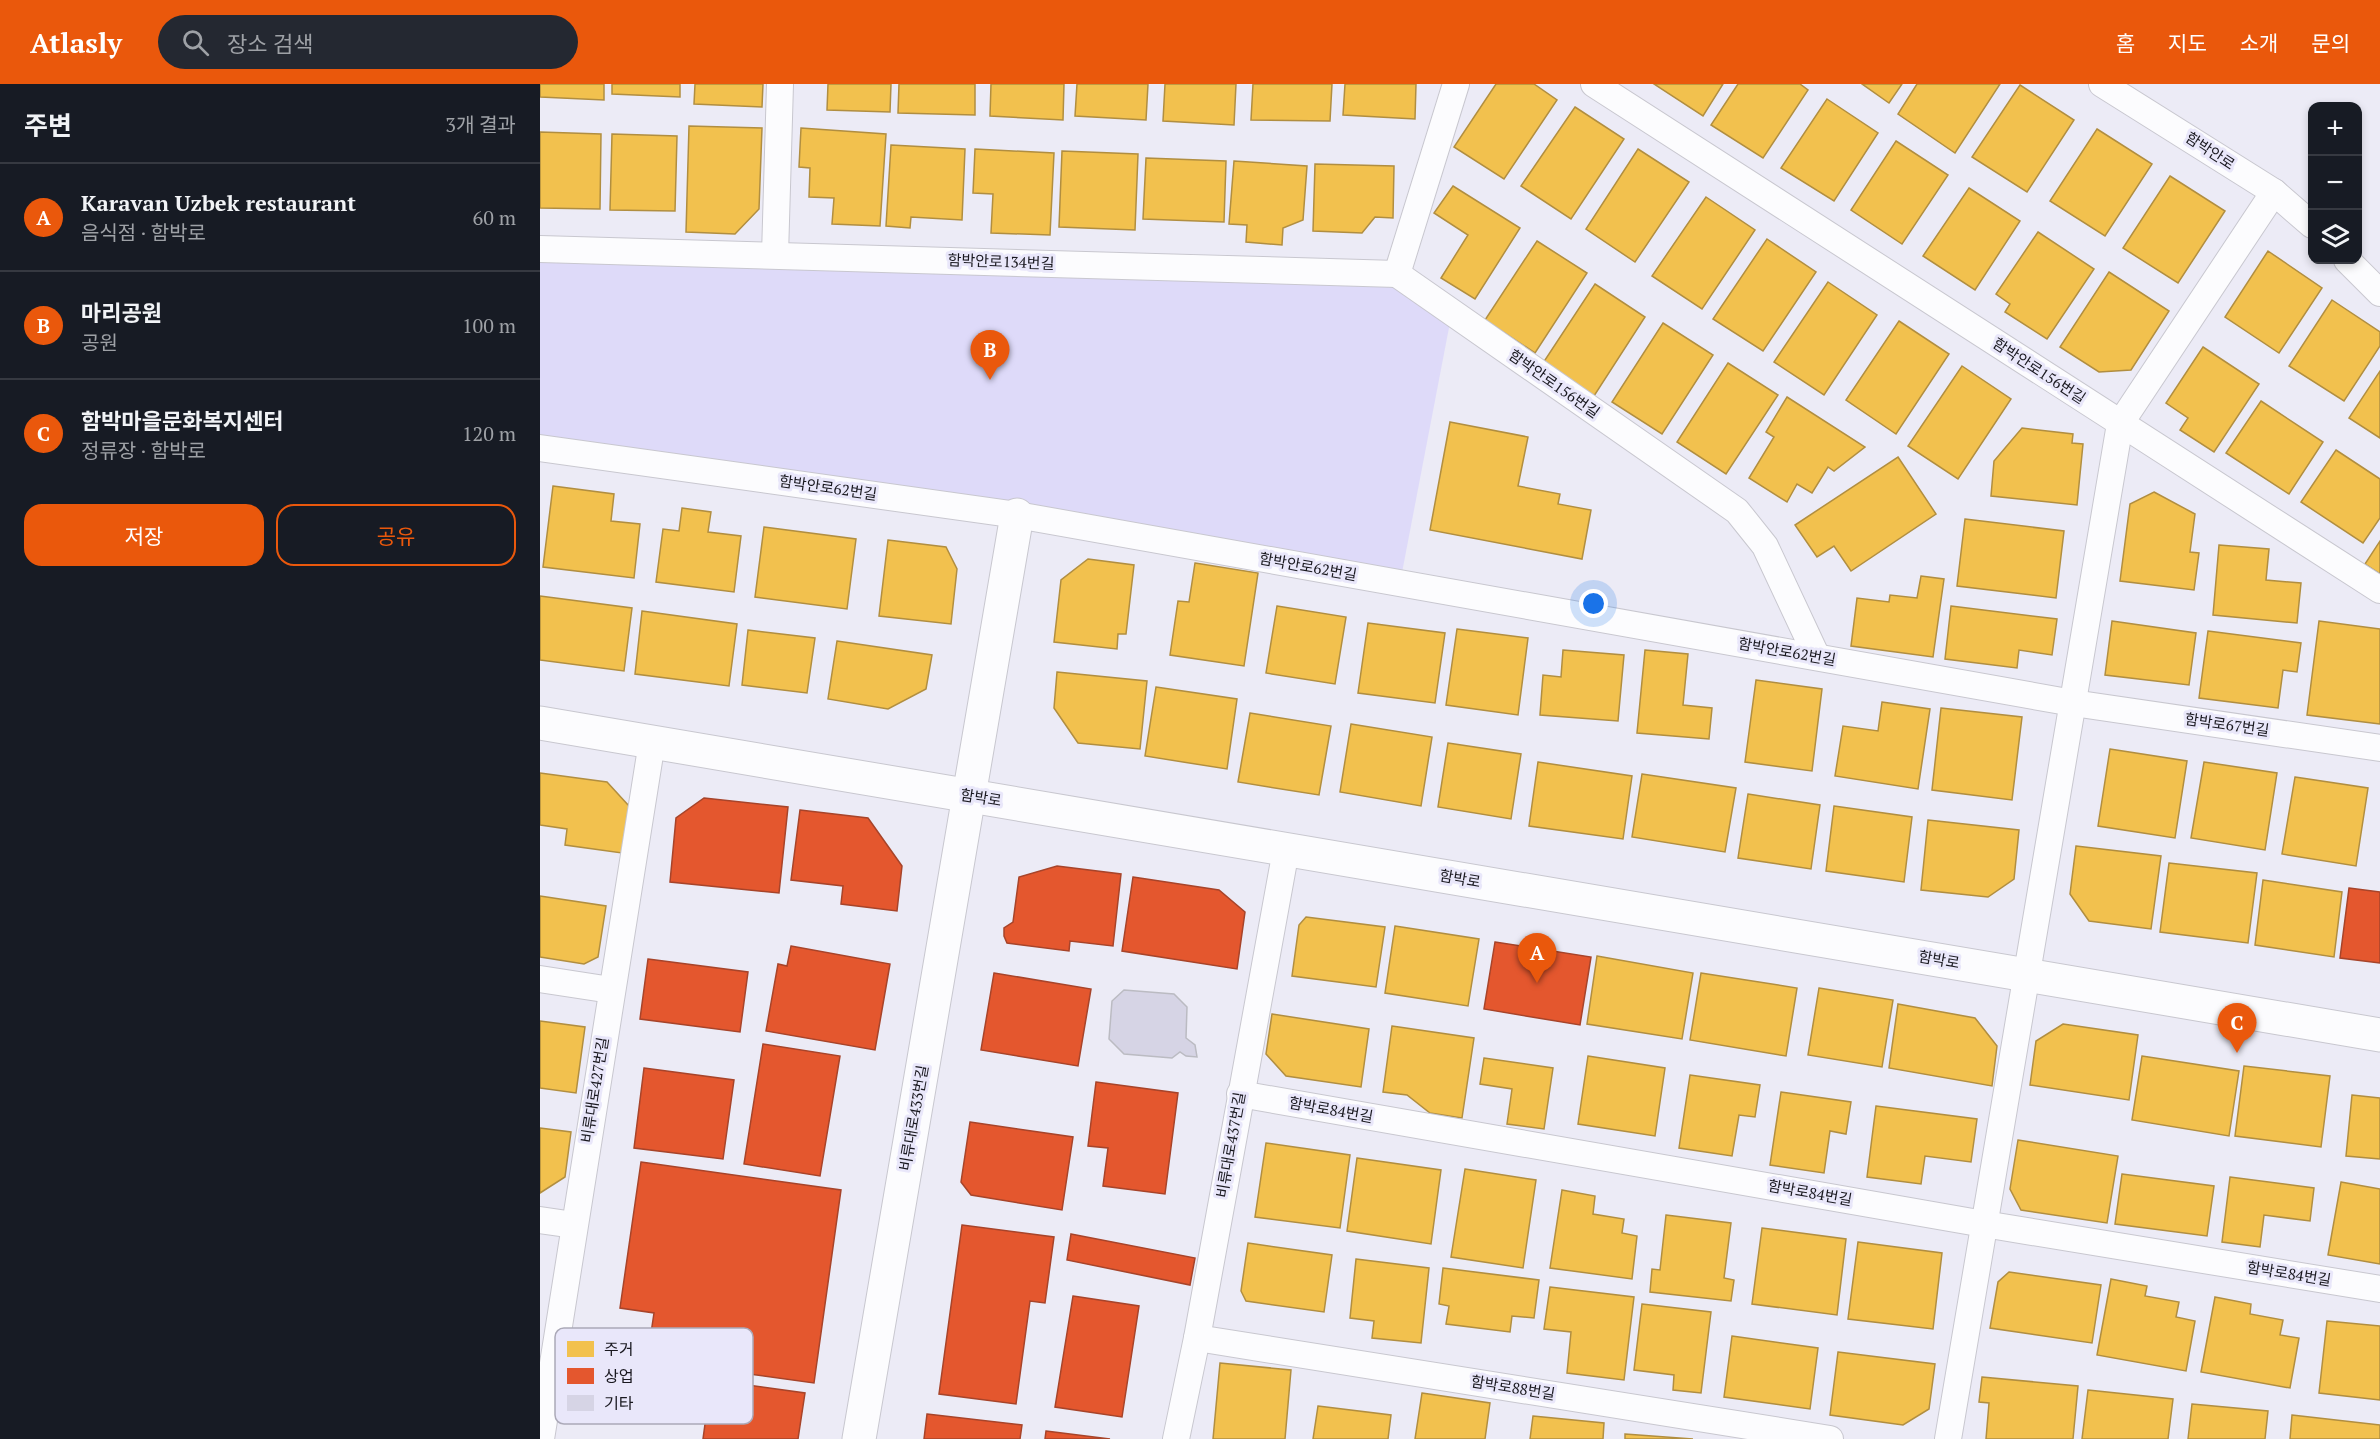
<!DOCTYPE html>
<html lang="ko">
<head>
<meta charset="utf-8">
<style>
	:root { --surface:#171b24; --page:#242831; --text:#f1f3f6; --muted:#9ea1a6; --line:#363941; --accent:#ea580c }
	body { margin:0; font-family:"PT Serif","Noto Sans KR",serif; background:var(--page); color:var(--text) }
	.controls { position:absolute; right:18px; top:18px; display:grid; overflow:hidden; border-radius:12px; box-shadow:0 3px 9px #0003 }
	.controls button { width:54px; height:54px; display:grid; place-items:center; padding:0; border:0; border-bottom:2px solid var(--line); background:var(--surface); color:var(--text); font:30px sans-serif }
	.you { position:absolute; left:1054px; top:520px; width:21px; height:21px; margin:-15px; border:4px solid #fff; border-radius:50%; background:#1a73e8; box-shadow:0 0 0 9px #1a73e833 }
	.badge { display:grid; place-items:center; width:39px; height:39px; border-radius:50%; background:var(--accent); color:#fff; font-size:20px; font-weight:700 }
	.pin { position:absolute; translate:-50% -50px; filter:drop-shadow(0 2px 3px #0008) }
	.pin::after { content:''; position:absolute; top:32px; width:21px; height:18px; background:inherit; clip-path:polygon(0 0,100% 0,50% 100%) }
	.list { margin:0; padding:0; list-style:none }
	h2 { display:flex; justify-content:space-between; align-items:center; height:78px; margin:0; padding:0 24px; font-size:26px }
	h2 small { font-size:20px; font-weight:400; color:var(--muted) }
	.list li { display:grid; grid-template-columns:39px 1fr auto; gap:18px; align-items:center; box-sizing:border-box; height:108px; padding:0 24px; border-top:2px solid var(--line) }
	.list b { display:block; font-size:22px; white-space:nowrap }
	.list p { margin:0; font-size:20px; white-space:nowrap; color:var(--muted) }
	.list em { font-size:20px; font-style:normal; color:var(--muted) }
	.actions { display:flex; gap:12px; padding:18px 24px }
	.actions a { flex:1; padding:14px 0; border:2px solid var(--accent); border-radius:18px; text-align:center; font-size:21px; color:var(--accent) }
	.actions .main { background:var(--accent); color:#fff }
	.icon { flex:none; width:33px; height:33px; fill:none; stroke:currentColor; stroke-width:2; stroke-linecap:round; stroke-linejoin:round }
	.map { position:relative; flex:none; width:1840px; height:1355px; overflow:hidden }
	header { display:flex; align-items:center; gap:36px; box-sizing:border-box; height:84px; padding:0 30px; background:var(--accent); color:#fff }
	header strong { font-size:28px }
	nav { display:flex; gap:33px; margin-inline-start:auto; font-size:21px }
	.search { width:420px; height:54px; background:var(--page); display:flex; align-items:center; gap:15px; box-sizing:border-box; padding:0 21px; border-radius:33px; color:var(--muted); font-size:22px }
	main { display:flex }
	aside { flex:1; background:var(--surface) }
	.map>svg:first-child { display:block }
	.green { fill:#dedaf9 }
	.homes { fill:#f2c14e; stroke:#b18e40; stroke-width:1.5 }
	.shops { fill:#e4572e; stroke:#a7442a; stroke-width:1.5 }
	.building { fill:#d6d4e5; stroke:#bbbbc2; stroke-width:1.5 }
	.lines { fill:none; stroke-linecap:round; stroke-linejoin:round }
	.service-casing { stroke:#c8c7cf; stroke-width:28 }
	.minor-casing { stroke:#c8c7cf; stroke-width:35 }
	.service { stroke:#fcfcfe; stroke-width:26 }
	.minor { stroke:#fcfcfe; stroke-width:33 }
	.labels { text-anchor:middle; stroke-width:6; stroke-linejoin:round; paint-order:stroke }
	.street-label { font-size:15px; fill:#19181f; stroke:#e9e7fa }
	.key { fill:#e9e7fa; stroke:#aba9b8; stroke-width:1.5 }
	.key-label { font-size:16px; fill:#19181f }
</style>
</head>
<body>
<header>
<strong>Atlasly</strong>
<div class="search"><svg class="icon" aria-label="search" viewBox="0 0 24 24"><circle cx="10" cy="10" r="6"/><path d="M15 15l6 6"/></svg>장소 검색</div>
<nav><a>홈</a><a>지도</a><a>소개</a><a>문의</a></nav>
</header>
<main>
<aside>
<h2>주변<small>3개 결과</small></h2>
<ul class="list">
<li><span class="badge">A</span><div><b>Karavan Uzbek restaurant</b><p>음식점 · 함박로</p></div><em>60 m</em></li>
<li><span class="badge">B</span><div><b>마리공원</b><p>공원</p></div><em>100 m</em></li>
<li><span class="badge">C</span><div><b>함박마을문화복지센터</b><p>정류장 · 함박로</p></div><em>120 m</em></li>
</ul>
<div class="actions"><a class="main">저장</a><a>공유</a></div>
</aside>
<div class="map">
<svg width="1840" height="1355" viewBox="0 0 1840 1355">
	<rect width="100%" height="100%" fill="#ecebf6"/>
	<!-- green -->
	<polygon class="green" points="0,165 857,190 912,228 860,499 0,364"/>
	<!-- homes -->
	<g class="homes">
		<polygon points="0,0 64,0 64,16 0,13"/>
		<polygon points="72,0 140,0 140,13 72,10"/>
		<polygon points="155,0 223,0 222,23 154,20"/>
		<polygon points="288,0 351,0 350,28 287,26"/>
		<polygon points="359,0 435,0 435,31 358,29"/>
		<polygon points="451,0 524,0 523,36 450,32"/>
		<polygon points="537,0 608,0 606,36 535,32"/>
		<polygon points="625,0 696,0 694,41 623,37"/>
		<polygon points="713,0 792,0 790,37 711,36"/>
		<polygon points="805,0 876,0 875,35 803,31"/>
		<polygon points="956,0 994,0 1017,16 964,95 914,63"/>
		<polygon points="1114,0 1183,0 1163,32"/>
		<polygon points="1198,0 1260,0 1268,6 1223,74 1171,41"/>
		<polygon points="1322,0 1362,0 1349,19"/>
		<polygon points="1377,0 1460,0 1415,69 1358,30"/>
		<polygon points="1480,1 1534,36 1487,108 1432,73"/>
		<polygon points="1287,15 1338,49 1294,117 1241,84"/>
		<polygon points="1035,23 1084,55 1031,135 981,102"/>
		<polygon points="149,42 222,44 219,125 195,150 146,148"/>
		<polygon points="261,44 346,50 340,142 292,140 294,114 269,113 270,84 259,83"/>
		<polygon points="1557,45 1612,80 1565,152 1510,117"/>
		<polygon points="0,48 61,50 60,125 0,124"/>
		<polygon points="72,50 137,52 135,127 70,126"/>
		<polygon points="1356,57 1408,91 1362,160 1311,126"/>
		<polygon points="351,61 425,65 422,136 371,133 370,144 346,142"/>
		<polygon points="435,65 514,69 510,151 451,149 453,110 433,109"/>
		<polygon points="1098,65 1149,98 1095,178 1046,145"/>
		<polygon points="522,67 598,70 595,146 519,143"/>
		<polygon points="606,74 686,77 684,138 603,135"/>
		<polygon points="694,77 767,82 763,136 743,144 742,161 706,158 707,141 689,140"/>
		<polygon points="775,80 854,82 853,134 835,133 822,149 773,147"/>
		<polygon points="1630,92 1685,127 1638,199 1583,164"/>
		<polygon points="913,102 980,144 935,215 901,194 928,151 894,129"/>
		<polygon points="1429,104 1480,137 1435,206 1383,172"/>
		<polygon points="1166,113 1215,146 1162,225 1112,192"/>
		<polygon points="1498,148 1554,185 1507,255 1465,228 1470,220 1456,210"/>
		<polygon points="1227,155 1276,188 1223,267 1173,235"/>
		<polygon points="997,157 1047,189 995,269 945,236"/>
		<polygon points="1728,167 1782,204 1739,269 1685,233"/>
		<polygon points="1569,188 1629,227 1591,286 1559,288 1520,263"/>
		<polygon points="1288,198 1337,231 1284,311 1234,278"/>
		<polygon points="1055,200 1105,233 1054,312 1003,279"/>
		<polygon points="1792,216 1840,248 1840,262 1804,317 1749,282"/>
		<polygon points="1359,237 1409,270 1356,350 1306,316"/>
		<polygon points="1123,239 1173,271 1122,350 1072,318"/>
		<polygon points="1663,263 1719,300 1674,368 1640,346 1648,334 1626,319"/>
		<polygon points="1188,279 1238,311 1186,390 1137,358"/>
		<polygon points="1422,282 1471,315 1418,395 1368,362"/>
		<polygon points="1840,287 1840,354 1809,334"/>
		<polygon points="1247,313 1325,363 1294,387 1288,383 1272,409 1257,400 1247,418 1209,394 1234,353 1226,348"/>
		<polygon points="1721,317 1783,358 1749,410 1686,369"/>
		<polygon points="910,338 988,353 978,402 1020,410 1018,420 1051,426 1042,475 890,446"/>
		<polygon points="1482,344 1533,350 1532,359 1543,360 1537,421 1451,412 1454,377"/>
		<polygon points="1796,366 1840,395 1840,434 1823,459 1761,418"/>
		<polygon points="1358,373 1396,430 1311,487 1294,462 1277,473 1255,441"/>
		<polygon points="13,402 74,410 71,437 100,440 94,494 3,483"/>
		<polygon points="1614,408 1655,430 1650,468 1659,469 1654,506 1580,497 1590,420"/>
		<polygon points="142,424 171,428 168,448 201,452 194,508 116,498 123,445 139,447"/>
		<polygon points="1425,435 1524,447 1516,514 1417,502"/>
		<polygon points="224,443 316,455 307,525 215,513"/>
		<polygon points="348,456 406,463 417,485 411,540 339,532"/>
		<polygon points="1840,457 1840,490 1825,480"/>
		<polygon points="1679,461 1729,465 1726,496 1761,499 1757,539 1673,531"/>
		<polygon points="548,475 594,481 586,550 578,550 577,565 514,558 521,496"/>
		<polygon points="655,479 718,489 704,582 630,571 638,517 649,518"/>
		<polygon points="1381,492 1404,495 1393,573 1311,562 1317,514 1349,518 1350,511 1377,514"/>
		<polygon points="0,512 92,524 84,587 0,576"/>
		<polygon points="737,522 806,533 795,600 726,589"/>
		<polygon points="1411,522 1517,535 1512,571 1479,566 1477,584 1405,575"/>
		<polygon points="102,527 197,540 189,602 95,590"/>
		<polygon points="1572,537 1656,549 1649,601 1565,591"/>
		<polygon points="1779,537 1840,545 1840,640 1767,631"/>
		<polygon points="828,539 905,549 895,619 818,609"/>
		<polygon points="917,545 988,554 978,631 906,621"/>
		<polygon points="208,546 275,554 267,609 202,601"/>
		<polygon points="1668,547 1761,559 1757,588 1743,586 1738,624 1659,614"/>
		<polygon points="297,557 392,571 386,605 348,625 288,615"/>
		<polygon points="1023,566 1084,571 1078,637 1000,631 1003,591 1021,593"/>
		<polygon points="1105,566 1148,570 1143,621 1172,624 1169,655 1097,649"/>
		<polygon points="517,588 607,597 600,665 538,659 514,624"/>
		<polygon points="1216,596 1282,605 1272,687 1205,678"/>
		<polygon points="616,603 697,615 687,685 605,672"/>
		<polygon points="1342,618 1390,625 1378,705 1295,692 1303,642 1338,647"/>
		<polygon points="1401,624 1482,633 1472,716 1392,706"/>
		<polygon points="710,629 791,642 779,711 698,698"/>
		<polygon points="811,640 892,653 881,722 800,708"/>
		<polygon points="908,659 981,670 971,735 898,723"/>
		<polygon points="1570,665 1647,677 1635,754 1558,742"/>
		<polygon points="998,678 1092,692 1083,755 989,742"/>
		<polygon points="1664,678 1737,689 1725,766 1651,754"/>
		<polygon points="0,689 67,698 89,722 82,769 25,761 27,745 0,741"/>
		<polygon points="1102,690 1196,704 1185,768 1092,753"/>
		<polygon points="1755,693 1828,704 1816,782 1742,770"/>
		<polygon points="1208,710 1280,721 1271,785 1198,774"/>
		<polygon points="1294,722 1372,733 1364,798 1286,787"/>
		<polygon points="1388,736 1479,746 1474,795 1448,813 1381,806"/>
		<polygon points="1536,762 1621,772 1611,845 1549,837 1530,810"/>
		<polygon points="1629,779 1717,789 1708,859 1620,848"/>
		<polygon points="1723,796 1802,808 1794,873 1715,861"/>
		<polygon points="0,812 66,822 58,873 44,880 0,873"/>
		<polygon points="766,833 845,843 836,903 752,892 759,841"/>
		<polygon points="855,842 939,855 928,922 845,909"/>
		<polygon points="1057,872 1153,889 1142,955 1047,940"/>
		<polygon points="1161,889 1257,904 1246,972 1150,956"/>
		<polygon points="1279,904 1353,916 1342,983 1268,971"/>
		<polygon points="1358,920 1435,934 1457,962 1452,1002 1349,984"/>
		<polygon points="732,930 829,945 821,1003 746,992 726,970"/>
		<polygon points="0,937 45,943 36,1009 0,1004"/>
		<polygon points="1523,940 1598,951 1589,1016 1490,1001 1496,957"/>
		<polygon points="852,942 934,954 922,1034 890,1029 867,1011 843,1008"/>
		<polygon points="1048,972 1125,984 1115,1052 1038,1040"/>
		<polygon points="1602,972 1699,987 1689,1052 1592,1036"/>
		<polygon points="944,974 1013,984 1004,1045 967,1040 972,1005 940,1000"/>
		<polygon points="1704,982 1790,992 1781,1063 1695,1052"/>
		<polygon points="1150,991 1220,1001 1215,1033 1199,1031 1192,1072 1139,1064"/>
		<polygon points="1241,1008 1311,1018 1306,1050 1290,1047 1284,1089 1230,1081"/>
		<polygon points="1812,1011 1840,1014 1840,1075 1806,1072"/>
		<polygon points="1336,1022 1437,1035 1431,1078 1385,1072 1381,1100 1327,1093"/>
		<polygon points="0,1044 31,1048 25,1093 0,1109"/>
		<polygon points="1478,1056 1578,1072 1567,1139 1481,1126 1470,1105"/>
		<polygon points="726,1059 810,1071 800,1144 715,1133"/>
		<polygon points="817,1074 901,1086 891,1160 807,1147"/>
		<polygon points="925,1085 996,1096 983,1184 911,1173"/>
		<polygon points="1582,1090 1674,1102 1667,1152 1575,1140"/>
		<polygon points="1690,1093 1774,1104 1770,1137 1724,1131 1720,1163 1682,1158"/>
		<polygon points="1801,1098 1840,1105 1840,1180 1788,1171"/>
		<polygon points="1022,1106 1055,1112 1053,1130 1084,1135 1082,1149 1097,1152 1092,1195 1010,1184"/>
		<polygon points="1126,1131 1191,1139 1184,1194 1194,1196 1191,1217 1110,1208 1112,1185 1120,1186"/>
		<polygon points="1222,1144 1306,1155 1297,1231 1212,1220"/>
		<polygon points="1318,1158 1402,1169 1393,1245 1308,1235"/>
		<polygon points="708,1159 792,1171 784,1228 706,1217 701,1207"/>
		<polygon points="816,1175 889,1184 881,1259 832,1254 834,1237 810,1234"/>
		<polygon points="903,1184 999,1196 994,1234 972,1232 970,1248 906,1240 909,1222 899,1220"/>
		<polygon points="1469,1188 1561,1201 1552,1259 1450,1244 1458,1198"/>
		<polygon points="1571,1195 1607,1202 1605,1212 1639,1218 1636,1233 1655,1237 1646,1287 1557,1271"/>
		<polygon points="1010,1203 1094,1213 1084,1296 1027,1289 1031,1248 1004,1245"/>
		<polygon points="1675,1213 1711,1220 1710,1230 1743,1236 1740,1251 1759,1254 1750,1304 1661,1288"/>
		<polygon points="1102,1220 1171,1228 1161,1309 1133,1306 1134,1291 1094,1286"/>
		<polygon points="1787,1237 1840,1242 1840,1316 1779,1309"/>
		<polygon points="1192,1252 1278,1264 1270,1325 1184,1313"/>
		<polygon points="1298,1268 1395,1280 1389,1325 1363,1341 1290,1331"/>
		<polygon points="680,1279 751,1286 745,1355 673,1355"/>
		<polygon points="1442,1293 1538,1302 1533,1355 1446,1355 1449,1319 1439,1318"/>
		<polygon points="1548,1306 1633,1315 1628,1355 1542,1355"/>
		<polygon points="882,1309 950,1319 945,1355 875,1355"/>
		<polygon points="1652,1320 1728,1327 1725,1355 1648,1355"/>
		<polygon points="778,1322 851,1331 848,1355 773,1355"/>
		<polygon points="1752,1331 1840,1341 1840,1355 1750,1355"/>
		<polygon points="993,1332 1064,1339 1063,1355 990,1355"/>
		<polygon points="1085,1350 1153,1355 1085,1355"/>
	</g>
	<!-- shops -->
	<g class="shops">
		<polygon points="164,714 248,723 239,809 130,798 136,734"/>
		<polygon points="260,726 328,734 362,782 357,827 301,820 303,802 251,796"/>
		<polygon points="517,782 581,790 573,862 530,857 529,867 467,859 464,852 464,844 473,838 479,793"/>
		<polygon points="593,793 679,806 705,828 697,885 582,867"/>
		<polygon points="1809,804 1840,808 1840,879 1800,874"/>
		<polygon points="955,858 1051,873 1040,941 944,925"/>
		<polygon points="251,862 350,880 335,966 226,947 238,880 247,882"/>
		<polygon points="108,875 208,888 200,948 100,935"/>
		<polygon points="454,889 551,905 538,982 441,966"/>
		<polygon points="223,960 300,972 280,1092 204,1080"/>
		<polygon points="104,984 194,996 183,1075 94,1064"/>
		<polygon points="556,998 638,1009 625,1110 563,1102 568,1064 548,1062"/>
		<polygon points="430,1038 533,1053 522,1126 431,1111 421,1098"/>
		<polygon points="101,1078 301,1106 274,1299 107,1276 114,1229 80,1224"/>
		<polygon points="422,1141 514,1153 505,1219 490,1217 476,1320 399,1310"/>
		<polygon points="531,1150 655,1174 650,1201 527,1176"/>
		<polygon points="533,1212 599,1222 582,1333 515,1323"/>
		<polygon points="171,1296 265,1309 258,1355 163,1355"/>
		<polygon points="387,1330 482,1341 480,1355 384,1355"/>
		<polygon points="506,1347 570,1355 505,1355"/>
	</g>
	<!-- building -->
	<polygon class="building" points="584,906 634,910 647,923 646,954 655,961 657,973 646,972 640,968 632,974 584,970 569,955 572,917"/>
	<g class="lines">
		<!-- service casing -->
		<g class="service-casing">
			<g id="service">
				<polyline points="1054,0 1840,506"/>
				<polyline points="1562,0 1734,108 1772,141"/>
				<polyline points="0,165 857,190"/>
				<polyline points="235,171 240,0"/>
				<polyline points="1807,176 1840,209"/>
				<polyline points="857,190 1197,427 1225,462 1277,573"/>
				<polyline points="857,190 916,0"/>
				<polyline points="0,364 477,431 1533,619 1840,664"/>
				<polyline points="0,895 71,906"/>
				<polyline points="700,1010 1444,1140 1840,1205"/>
				<polyline points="0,1136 34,1141"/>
				<polyline points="657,1254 1290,1355"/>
				<polyline points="1,1355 112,658"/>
				<polyline points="636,1355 657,1254 746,766"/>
				<polyline points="1408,1355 1580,340 1734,108"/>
			</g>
		</g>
		<!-- minor casing -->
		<g class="minor-casing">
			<g id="minor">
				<polyline points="0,639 1840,951"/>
				<polyline points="319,1355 477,431"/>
			</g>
		</g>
		<!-- service -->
		<use href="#service" class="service"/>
		<!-- minor -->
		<use href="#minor" class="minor"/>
	</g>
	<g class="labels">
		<!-- street labels -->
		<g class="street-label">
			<text transform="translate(1670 67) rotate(33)" y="5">함박안로</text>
			<text transform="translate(461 178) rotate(2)" y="5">함박안로134번길</text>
			<text transform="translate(1499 287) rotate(33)" y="5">함박안로156번길</text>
			<text transform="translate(1014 300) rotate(35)" y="5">함박안로156번길</text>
			<text transform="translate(288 404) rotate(8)" y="5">함박안로62번길</text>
			<text transform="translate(768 483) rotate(10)" y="5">함박안로62번길</text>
			<text transform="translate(1247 568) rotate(10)" y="5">함박안로62번길</text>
			<text transform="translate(1687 641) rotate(8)" y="5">함박로67번길</text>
			<text transform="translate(441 714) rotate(9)" y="5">함박로</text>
			<text transform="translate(920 795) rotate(10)" y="5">함박로</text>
			<text transform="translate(1399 876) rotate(10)" y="5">함박로</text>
			<text transform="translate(55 1006) rotate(-81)" y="5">비류대로427번길</text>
			<text transform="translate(791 1026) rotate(10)" y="5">함박로84번길</text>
			<text transform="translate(374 1034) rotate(-80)" y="5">비류대로433번길</text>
			<text transform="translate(691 1061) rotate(-80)" y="5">비류대로437번길</text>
			<text transform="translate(1270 1109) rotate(10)" y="5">함박로84번길</text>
			<text transform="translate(1749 1190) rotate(9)" y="5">함박로84번길</text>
			<text transform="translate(973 1304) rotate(9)" y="5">함박로88번길</text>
		</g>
	</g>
	<!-- legend -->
	<rect x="15" y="1244" width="198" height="96" rx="9" class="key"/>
	<rect x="27" y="1257" width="27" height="16" fill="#f2c14e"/>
	<rect x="27" y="1284" width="27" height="16" fill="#e4572e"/>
	<rect x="27" y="1311" width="27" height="16" fill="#d6d4e5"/>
	<g class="key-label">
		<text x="64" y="1271">주거</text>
		<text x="64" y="1298">상업</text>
		<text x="64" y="1325">기타</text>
	</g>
</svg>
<div class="controls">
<button>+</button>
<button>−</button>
<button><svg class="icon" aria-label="layers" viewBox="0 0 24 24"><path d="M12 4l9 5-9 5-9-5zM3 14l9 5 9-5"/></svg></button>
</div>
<div class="you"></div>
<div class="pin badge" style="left:997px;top:899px">A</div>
<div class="pin badge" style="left:450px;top:296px">B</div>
<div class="pin badge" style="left:1697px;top:969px">C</div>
</div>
</main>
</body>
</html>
